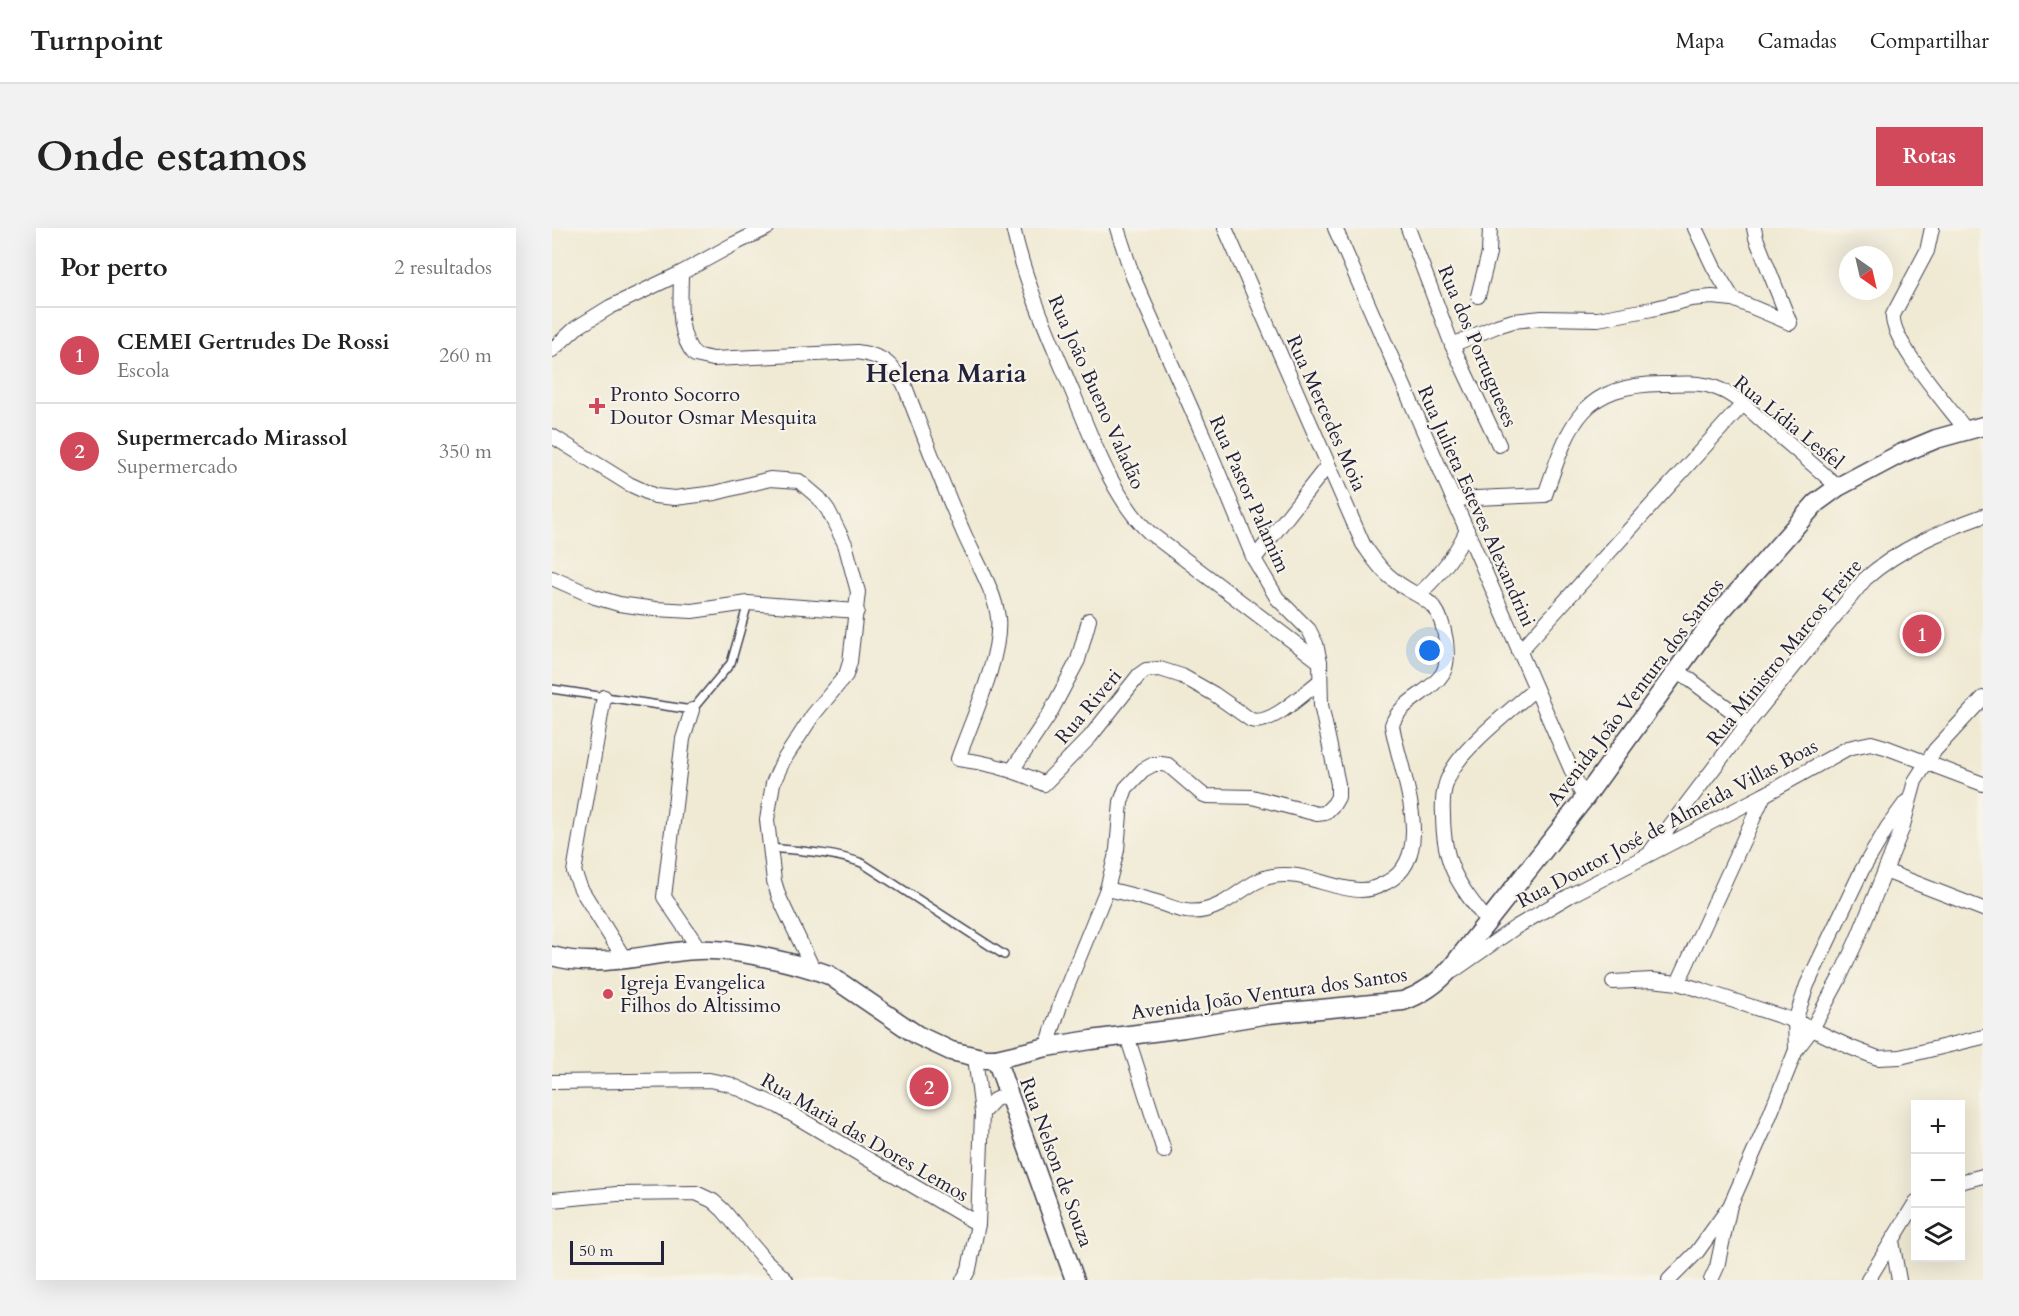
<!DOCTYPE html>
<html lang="pt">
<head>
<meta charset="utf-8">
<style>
	:root { --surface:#fff; --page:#f2f2f2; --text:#222; --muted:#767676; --line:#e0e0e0; --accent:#d1495b }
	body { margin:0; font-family:Cardo,serif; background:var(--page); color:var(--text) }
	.controls { position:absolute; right:18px; bottom:18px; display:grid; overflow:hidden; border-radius:0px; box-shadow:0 6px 24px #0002 }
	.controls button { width:54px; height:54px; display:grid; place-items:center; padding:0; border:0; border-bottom:2px solid var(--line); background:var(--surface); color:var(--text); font:30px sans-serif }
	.compass { position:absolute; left:1287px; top:18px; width:54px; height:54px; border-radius:50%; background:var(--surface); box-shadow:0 6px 24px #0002; rotate:146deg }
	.scale { position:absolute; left:18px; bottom:15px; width:94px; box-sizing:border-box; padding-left:6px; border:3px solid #22223b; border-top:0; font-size:16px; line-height:21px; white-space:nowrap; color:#22223b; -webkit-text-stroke:4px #f7f3e8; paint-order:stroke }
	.you { position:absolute; left:878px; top:423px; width:21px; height:21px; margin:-15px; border:4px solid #fff; border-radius:50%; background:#1a73e8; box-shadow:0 0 0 9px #1a73e833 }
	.badge { display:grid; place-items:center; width:39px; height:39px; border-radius:50%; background:var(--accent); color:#fff; font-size:20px; font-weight:700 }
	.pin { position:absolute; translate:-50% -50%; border:3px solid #fff; box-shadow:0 2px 6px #0006 }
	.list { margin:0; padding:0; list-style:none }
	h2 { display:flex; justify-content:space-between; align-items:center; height:78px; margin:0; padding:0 24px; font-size:26px }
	h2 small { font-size:20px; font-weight:400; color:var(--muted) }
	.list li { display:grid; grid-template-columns:39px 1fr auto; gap:18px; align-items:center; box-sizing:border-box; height:96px; padding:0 24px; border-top:2px solid var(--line) }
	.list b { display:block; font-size:22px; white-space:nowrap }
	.list p { margin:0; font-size:20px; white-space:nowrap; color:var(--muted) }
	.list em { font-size:20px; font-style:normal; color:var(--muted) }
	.icon { flex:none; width:33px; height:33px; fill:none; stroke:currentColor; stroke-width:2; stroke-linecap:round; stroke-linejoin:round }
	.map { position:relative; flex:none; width:1431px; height:1052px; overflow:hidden; border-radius:0px }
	header { display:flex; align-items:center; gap:36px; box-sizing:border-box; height:84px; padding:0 30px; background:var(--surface); border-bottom:2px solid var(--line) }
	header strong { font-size:28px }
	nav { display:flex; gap:33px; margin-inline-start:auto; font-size:21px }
	.intro { display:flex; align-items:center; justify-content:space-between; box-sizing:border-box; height:144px; padding:0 36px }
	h1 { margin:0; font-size:42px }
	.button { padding:15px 27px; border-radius:0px; background:var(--accent); color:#fff; font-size:21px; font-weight:700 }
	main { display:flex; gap:36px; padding:0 36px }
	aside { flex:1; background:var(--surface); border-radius:0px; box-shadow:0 6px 24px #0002 }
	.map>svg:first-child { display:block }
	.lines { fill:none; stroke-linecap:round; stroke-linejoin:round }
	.lane-casing { stroke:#414052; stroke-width:10 }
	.street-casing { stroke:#414052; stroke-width:16 }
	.secondary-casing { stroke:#414052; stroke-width:21 }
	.lane { stroke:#fff; stroke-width:7 }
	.street { stroke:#fff; stroke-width:14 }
	.secondary { stroke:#fff; stroke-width:18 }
	.poi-dot { fill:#d1495b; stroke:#f7f3e8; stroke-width:2 }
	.labels { text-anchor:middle; stroke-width:4.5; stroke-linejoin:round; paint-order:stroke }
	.street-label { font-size:20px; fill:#22223b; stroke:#f7f3e8 }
	.poi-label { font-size:20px; fill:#22223b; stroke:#f7f3e8; text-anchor:start }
	.district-label { font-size:26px; font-weight:bold; fill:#22223b; stroke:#f7f3e8 }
</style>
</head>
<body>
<header>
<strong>Turnpoint</strong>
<nav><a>Mapa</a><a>Camadas</a><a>Compartilhar</a></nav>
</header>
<div class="intro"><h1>Onde estamos</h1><a class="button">Rotas</a></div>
<main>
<aside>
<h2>Por perto<small>2 resultados</small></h2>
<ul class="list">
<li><span class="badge">1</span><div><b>CEMEI Gertrudes De Rossi</b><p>Escola</p></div><em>260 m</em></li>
<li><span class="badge">2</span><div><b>Supermercado Mirassol</b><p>Supermercado</p></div><em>350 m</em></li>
</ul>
</aside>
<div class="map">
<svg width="1431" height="1052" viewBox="0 0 1431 1052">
	<rect width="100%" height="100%" fill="#f7f3e8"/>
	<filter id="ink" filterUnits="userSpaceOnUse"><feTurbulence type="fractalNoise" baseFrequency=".0167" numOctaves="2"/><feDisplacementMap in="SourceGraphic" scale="12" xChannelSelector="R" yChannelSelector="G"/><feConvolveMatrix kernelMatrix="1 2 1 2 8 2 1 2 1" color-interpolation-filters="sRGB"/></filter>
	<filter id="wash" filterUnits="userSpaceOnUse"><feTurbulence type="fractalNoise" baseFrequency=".008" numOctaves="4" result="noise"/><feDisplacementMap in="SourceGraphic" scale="24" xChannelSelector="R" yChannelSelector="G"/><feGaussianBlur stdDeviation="1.35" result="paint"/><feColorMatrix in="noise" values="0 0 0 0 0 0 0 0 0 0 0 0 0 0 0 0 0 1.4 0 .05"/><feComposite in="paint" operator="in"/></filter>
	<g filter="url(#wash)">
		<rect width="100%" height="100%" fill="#f0ead4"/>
	</g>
	<g filter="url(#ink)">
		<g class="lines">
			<!-- lane casing -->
			<g class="lane-casing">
				<g id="lane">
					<polyline points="0,461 140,482 179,435 196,375"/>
					<path d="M218,620C249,623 280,624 310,635L452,727"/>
				</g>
			</g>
			<!-- street casing -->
			<g class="street-casing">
				<g id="street">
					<path d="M461,0C474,58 498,110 521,165C539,208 562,273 598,305L768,434"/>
					<polyline points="783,0 1032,571"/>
					<polyline points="856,0 900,117 947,217"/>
					<polyline points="1143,0 1162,40 1181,71"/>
					<path d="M1380,0L1375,23L1341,87C1338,112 1397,179 1414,202"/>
					<path d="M129,45C129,72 124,106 143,127L161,131L305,124C331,128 338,134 352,156C371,205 389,254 410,301C421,328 443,362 446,390C450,428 419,494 406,531C438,535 464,542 492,556L538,509L587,447L594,442L608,441L630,448L662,466L699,492C719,498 752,465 768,453"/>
					<polyline points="926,68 937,25 938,0"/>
					<polyline points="900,117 945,98 961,93 990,90 1046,91 1100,81 1139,71 1160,69 1181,71 1238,95 1204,10 1202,0"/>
					<polyline points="0,122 24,100 58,79 129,45 182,16 215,0"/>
					<polyline points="0,208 77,256 103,268 123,270 163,265 218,251 247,253 267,270 276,282 293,316 306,364 298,434 294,447 261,487 231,533 221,555 215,592 222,653 227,669 261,741"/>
					<path d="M902,271L993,267C1017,199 1026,157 1110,156C1128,156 1147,153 1164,160C1184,167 1201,185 1216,198C1239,218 1263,238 1286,259"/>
					<polyline points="702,331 776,237"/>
					<polyline points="0,350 43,369 67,376 103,381 140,383 196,375 305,383"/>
					<path d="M867,366C888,347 903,328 915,302"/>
					<polyline points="967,424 1191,176"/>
					<polyline points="1125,442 1196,495"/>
					<polyline points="52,469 22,644 29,661 72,730"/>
					<polyline points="140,482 131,511 112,669 148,722"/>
					<polyline points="461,541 497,487 526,432 537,392"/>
					<path d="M1099,623L1196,495L1313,351C1347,321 1389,303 1431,288"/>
					<polyline points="1333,643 1431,681"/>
					<path d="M555,661C573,665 591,670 608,675C616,678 625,682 634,683C645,685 659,681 669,676C686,667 702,651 721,648C751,642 780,662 810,662C819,662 828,658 835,654C887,627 846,538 840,497C848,472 878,466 891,445C896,435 895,423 894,413C886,363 867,375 837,348C826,339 819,327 811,316L673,0"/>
					<path d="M936,694C906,656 891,637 891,586C890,572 891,559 898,546C910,520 960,481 983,461"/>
					<polyline points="901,743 964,699 1017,668 1212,567 1296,520 1319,515 1333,519 1431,556"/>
					<polyline points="1061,754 1100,752 1126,755 1149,762 1243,793 1300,820 1326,830 1348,829 1431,809"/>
					<polyline points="1126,755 1212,567"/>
					<polyline points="575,808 612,923"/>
					<polyline points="495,819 510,771 555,661 565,622 569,574 574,560 591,542 602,536 609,536 616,537 650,566 655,568 700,569 765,586 773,585 782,576 786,569 786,556 769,477 768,434 764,416 757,402 725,370 702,331 651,207 581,49 565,0"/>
					<polyline points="1244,822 1243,793 1255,757 1310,642 1335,600 1354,574"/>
					<polyline points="0,854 157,852 177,856 226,878 426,996"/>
					<polyline points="430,885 442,872 455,866"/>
					<polyline points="1408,954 1431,948"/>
					<polyline points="0,972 65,966 144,965 161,973 171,982 210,1029 234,1052"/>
					<polyline points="1340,1013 1347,1052"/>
					<polyline points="411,1052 417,1041 426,996 430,885 423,829"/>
					<polyline points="1117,1052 1145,1024 1178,978 1211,904 1244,822 1260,801 1287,751 1305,712 1350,601 1363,553 1383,522 1431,470"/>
					<polyline points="1159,1052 1165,1039 1177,982"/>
					<polyline points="1316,1052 1364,974"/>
				</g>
			</g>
			<!-- secondary casing -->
			<g class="secondary-casing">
				<g id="secondary">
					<path d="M0,728C48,742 98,724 146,722C180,720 246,735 277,747L365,807L399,823L434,831H444L495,819L539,812L632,800L717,786L851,773C871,766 885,756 899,740L1032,571L1162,391L1264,275L1286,259L1348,226L1384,211L1431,198"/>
					<polyline points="444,831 523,1052"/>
				</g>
			</g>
			<!-- lane -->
			<use href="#lane" class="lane"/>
			<!-- street -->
			<use href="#street" class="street"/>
			<!-- secondary -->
			<use href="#secondary" class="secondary"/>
		</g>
	</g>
	<!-- markers -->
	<g class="poi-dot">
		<path d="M42 169h6v6h6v6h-6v6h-6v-6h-6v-6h6z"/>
		<circle cx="56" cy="766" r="6"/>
	</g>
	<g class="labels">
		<!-- street labels -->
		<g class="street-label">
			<text transform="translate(926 118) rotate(67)" y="7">Rua dos Portugueses</text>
			<text transform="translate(545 164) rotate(66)" y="7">Rua João Bueno Valadão</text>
			<text transform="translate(775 185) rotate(66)" y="7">Rua Mercedes Moia</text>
			<text transform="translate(1237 194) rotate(39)" y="7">Rua Lídia Lesfel</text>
			<text transform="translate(698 266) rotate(66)" y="7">Rua Pastor Palamim</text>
			<text transform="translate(925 278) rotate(66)" y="7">Rua Julieta Esteves Alexandrini</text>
			<text transform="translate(1232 424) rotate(-51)" y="7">Rua Ministro Marcos Freire</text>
			<text transform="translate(1083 464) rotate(-53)" y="7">Avenida João Ventura dos Santos</text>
			<text transform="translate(536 478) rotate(-50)" y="7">Rua Riveri</text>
			<text transform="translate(1115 595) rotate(-28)" y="7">Rua Doutor José de Almeida Villas Boas</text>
			<text transform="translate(717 765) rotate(-8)" y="7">Avenida João Ventura dos Santos</text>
			<text transform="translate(313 909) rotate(30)" y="7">Rua Maria das Dores Lemos</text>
			<text transform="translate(505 934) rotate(70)" y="7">Rua Nelson de Souza</text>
		</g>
		<!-- poi labels -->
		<g class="poi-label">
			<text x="58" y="173">Pronto Socorro<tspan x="58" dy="23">Doutor Osmar Mesquita</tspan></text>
			<text x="68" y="761">Igreja Evangelica<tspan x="68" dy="23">Filhos do Altissimo</tspan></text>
		</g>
		<!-- district labels -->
		<g class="district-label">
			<text x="394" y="154">Helena Maria</text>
		</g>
	</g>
</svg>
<div class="controls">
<button>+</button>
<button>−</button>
<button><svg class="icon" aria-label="layers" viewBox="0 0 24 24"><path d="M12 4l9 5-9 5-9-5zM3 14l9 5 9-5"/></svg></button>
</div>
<svg class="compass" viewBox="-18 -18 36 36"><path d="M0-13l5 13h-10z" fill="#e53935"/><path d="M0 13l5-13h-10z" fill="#767676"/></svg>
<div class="scale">50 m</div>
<div class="you"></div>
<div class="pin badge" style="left:1370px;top:406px">1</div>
<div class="pin badge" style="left:377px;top:859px">2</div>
</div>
</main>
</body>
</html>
